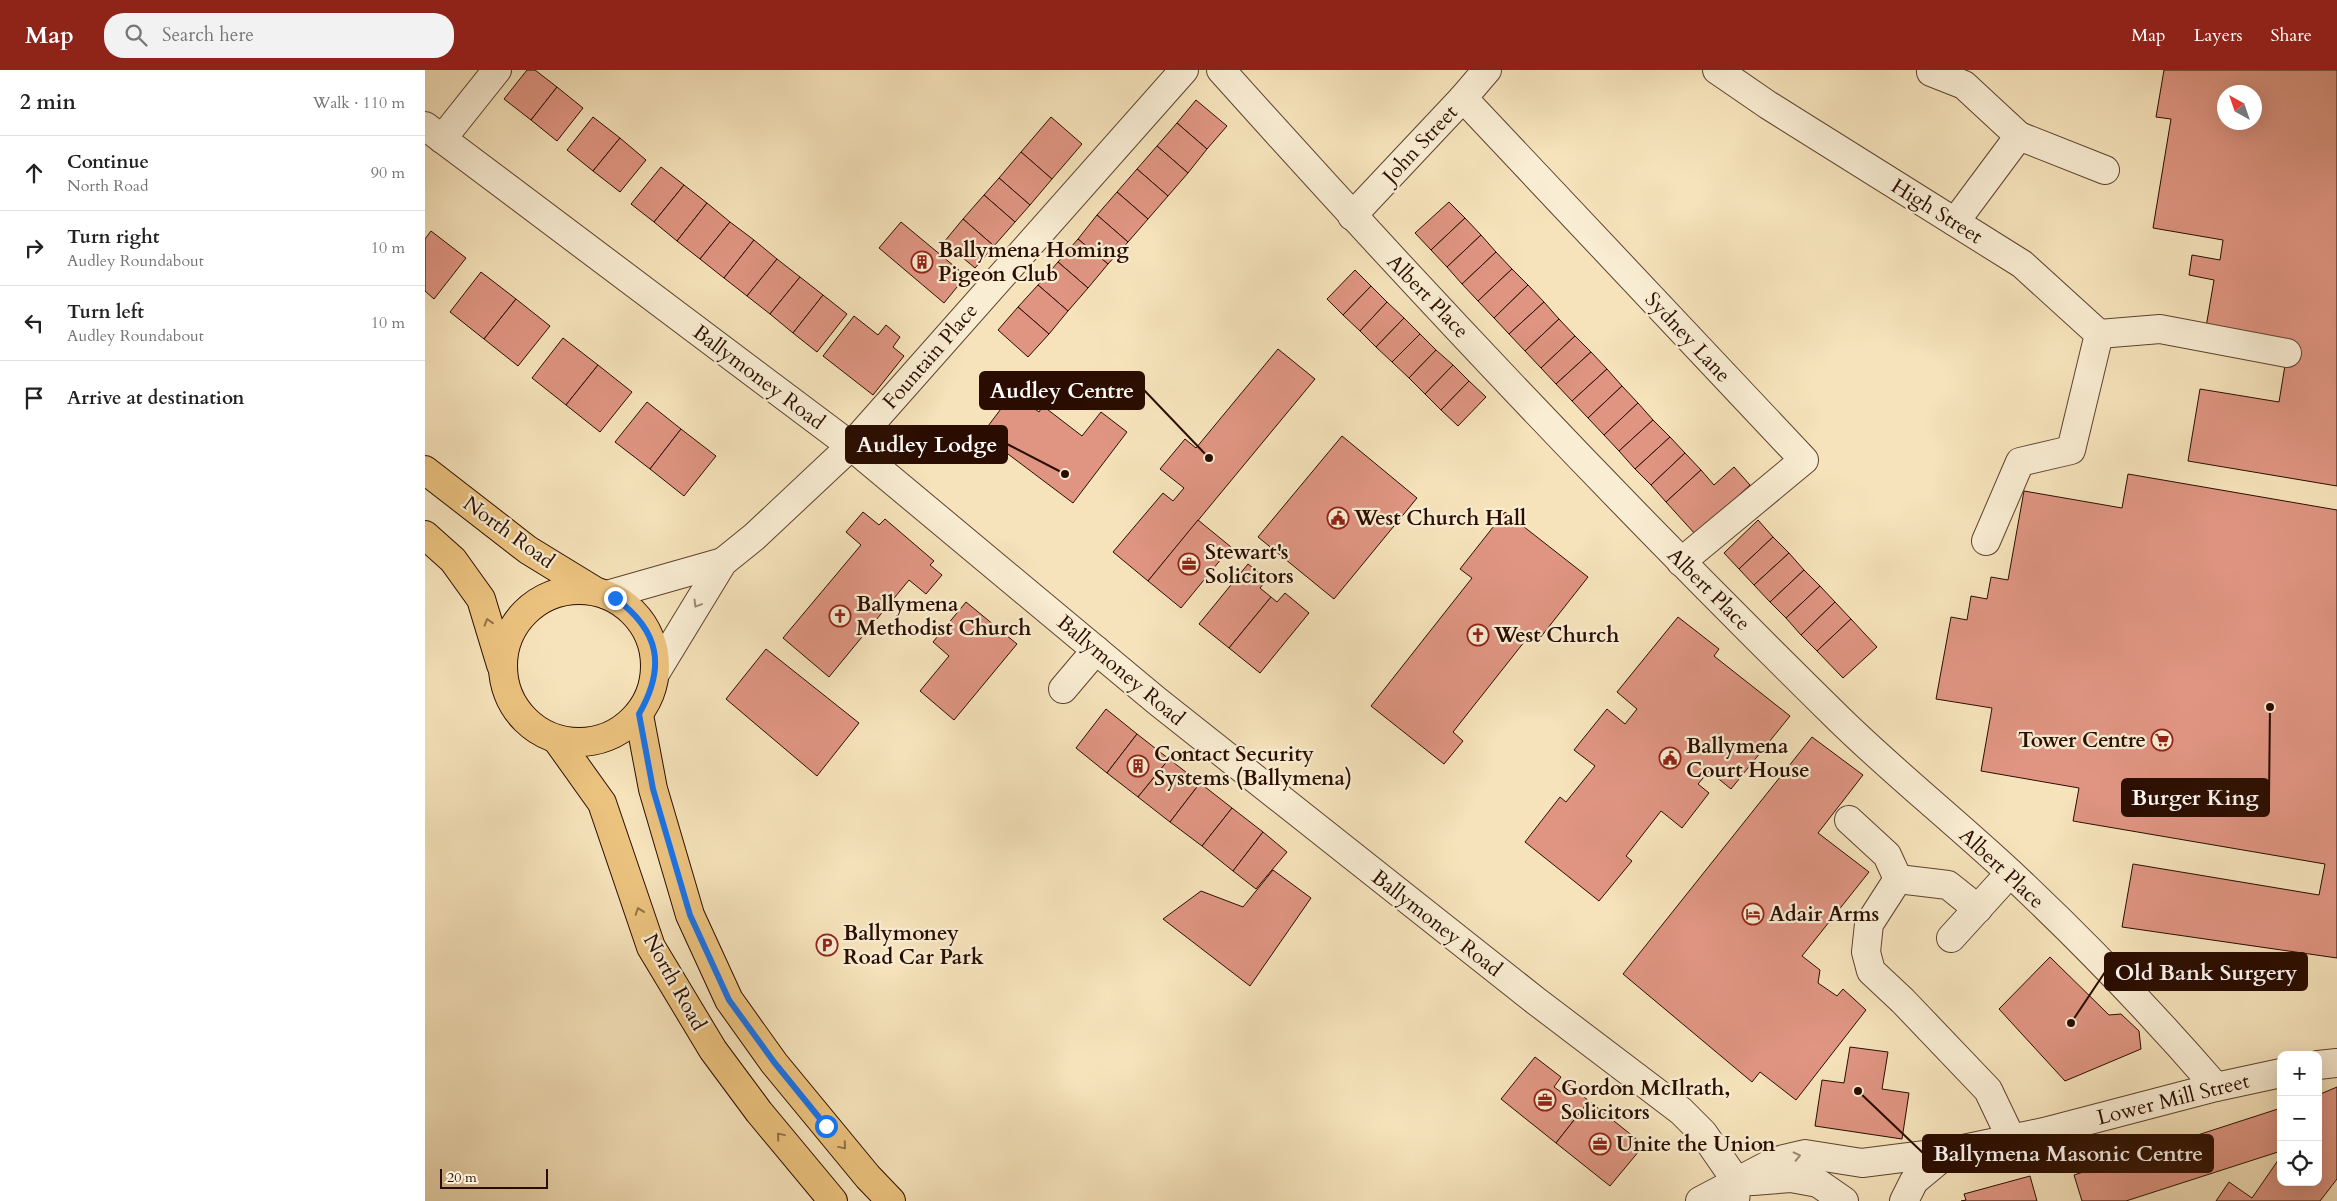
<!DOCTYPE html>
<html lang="en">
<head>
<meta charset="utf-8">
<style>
	:root { --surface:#fff; --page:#f2f2f2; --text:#222; --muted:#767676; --line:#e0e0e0; --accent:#8f2418 }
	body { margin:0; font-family:Cardo,serif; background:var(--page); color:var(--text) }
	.controls { position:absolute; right:15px; bottom:15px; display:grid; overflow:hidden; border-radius:10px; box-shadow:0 5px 20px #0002 }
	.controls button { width:45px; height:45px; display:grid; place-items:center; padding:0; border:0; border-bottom:1px solid var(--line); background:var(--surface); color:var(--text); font:25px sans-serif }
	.compass { position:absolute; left:1792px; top:15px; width:45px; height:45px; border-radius:50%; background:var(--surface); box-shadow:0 5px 20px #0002; rotate:320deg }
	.scale { position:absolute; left:15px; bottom:12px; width:108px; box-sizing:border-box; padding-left:5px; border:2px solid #2a0d00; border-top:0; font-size:14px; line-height:18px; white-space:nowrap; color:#2a0d00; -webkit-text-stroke:4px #f9edd3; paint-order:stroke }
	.stop { position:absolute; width:15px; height:15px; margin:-11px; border:4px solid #1a73e8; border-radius:50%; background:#fff }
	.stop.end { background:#1a73e8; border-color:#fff; box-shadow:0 1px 5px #0008 }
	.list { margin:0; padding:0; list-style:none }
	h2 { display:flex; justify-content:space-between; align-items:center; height:65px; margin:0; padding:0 20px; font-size:21px }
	h2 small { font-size:16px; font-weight:400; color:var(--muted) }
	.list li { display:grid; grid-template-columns:32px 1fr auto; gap:15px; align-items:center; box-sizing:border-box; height:75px; padding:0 20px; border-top:1px solid var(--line) }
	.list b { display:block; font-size:19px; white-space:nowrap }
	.list p { margin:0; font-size:16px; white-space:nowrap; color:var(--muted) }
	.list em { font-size:16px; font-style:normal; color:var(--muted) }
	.icon { flex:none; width:28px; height:28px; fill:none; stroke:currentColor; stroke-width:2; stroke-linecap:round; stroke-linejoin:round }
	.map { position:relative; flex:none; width:1912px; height:1131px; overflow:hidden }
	header { display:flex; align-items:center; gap:30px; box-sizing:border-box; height:70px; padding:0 25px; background:var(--accent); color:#fff }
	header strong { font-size:24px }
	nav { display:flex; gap:28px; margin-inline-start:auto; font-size:18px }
	.search { width:350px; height:45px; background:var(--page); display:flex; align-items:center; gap:12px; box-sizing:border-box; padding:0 18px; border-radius:20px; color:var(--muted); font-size:19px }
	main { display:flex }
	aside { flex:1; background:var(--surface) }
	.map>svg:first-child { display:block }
	.building { fill:#df9582; stroke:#2a0d00; fill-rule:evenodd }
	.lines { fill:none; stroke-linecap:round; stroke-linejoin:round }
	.minor-casing { stroke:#5d422f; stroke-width:30 }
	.major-casing { stroke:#2a0d00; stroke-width:30 }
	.minor { stroke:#f9edd3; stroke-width:28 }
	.major { stroke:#ebc27e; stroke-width:28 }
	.oneway { stroke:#9c8874 }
	.oneway2 { stroke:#947145 }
	.route { stroke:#1a73e8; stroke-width:6 }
	.labels { text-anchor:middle; stroke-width:4.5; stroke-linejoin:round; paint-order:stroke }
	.street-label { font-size:21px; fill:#2a0d00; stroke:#f9edd3 }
	.poi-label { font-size:21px; font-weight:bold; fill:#2a0d00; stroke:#f9edd3; text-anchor:start }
	.leader { fill:none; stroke:#2a0d00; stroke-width:2 }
	.callout-dot { fill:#2a0d00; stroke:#f9edd3; stroke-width:2 }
	.callout { fill:#2a0d00; stroke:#2a0d00; stroke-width:2 }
	.callout-label { font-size:22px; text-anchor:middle; font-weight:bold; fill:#fff }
</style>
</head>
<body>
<header>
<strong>Map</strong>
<div class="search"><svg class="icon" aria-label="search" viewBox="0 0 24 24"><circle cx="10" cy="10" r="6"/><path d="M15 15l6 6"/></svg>Search here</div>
<nav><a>Map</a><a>Layers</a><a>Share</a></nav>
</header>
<main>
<aside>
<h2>2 min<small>Walk · 110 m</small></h2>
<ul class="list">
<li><svg class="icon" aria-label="ahead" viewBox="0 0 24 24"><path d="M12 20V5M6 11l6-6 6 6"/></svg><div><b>Continue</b><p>North Road</p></div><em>90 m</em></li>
<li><svg class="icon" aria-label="right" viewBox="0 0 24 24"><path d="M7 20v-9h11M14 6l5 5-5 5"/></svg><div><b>Turn right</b><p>Audley Roundabout</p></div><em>10 m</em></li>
<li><svg class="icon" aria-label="left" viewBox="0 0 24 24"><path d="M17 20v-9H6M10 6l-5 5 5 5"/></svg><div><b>Turn left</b><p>Audley Roundabout</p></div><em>10 m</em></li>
<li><svg class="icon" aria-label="arrive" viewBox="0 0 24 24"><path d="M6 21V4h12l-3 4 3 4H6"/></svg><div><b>Arrive at destination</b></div></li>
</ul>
</aside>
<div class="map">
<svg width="1912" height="1131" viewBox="0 0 1912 1131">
	<rect width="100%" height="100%" fill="#f6e3bb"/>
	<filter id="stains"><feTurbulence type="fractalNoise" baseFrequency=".004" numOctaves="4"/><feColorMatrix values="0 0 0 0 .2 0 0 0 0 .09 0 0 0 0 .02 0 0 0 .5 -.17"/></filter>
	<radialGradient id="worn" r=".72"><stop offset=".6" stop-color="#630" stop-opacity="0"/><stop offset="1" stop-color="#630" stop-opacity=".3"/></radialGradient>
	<!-- building -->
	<g class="building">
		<polygon points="102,0 110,0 132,17 106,50 79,29"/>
		<path d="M1739,0H1912V416L1763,391L1775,319L1854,332L1863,277L1780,263L1789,210L1764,205L1767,185L1795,190L1798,170L1728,158L1746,49L1731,47ZM1800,22H1830V52H1800Z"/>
		<polygon points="132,17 158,38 132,71 106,50"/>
		<polygon points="771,30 802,56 782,79 752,53"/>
		<polygon points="168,47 195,68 168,101 142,80"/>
		<polygon points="626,47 657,74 627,109 596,82"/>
		<polygon points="752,53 782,79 763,103 732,76"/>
		<polygon points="195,68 221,90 195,122 168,101"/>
		<polygon points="732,76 763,103 743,126 712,99"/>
		<polygon points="596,82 627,109 605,135 574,108"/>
		<polygon points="236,97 259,115 229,152 206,134"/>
		<polygon points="712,99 743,126 723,149 692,122"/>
		<polygon points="574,108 605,135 590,152 559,125"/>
		<polygon points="259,115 282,133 252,171 229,152"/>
		<polygon points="692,122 723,149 703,172 672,145"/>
		<polygon points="559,125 590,152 569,176 538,149"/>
		<polygon points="1024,132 1040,148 1006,180 990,163"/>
		<polygon points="282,133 305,152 275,189 252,171"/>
		<polygon points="672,145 703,172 683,194 653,169"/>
		<polygon points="1040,148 1056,165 1022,197 1006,180"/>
		<polygon points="538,149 569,176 550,198 519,172"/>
		<polygon points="305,152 329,170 299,208 275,189"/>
		<polygon points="476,152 541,206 519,233 454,178"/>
		<polygon points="6,161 41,188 9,229 0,221 0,169"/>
		<polygon points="1056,165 1071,182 1037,214 1022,197"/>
		<polygon points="653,169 683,194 663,218 633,192"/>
		<polygon points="329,170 352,189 322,226 299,208"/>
		<polygon points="1071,182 1087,199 1053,231 1037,214"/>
		<polygon points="352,189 375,207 345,244 322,226"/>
		<polygon points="633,192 663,218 643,241 613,215"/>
		<polygon points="1087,199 1103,215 1069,248 1053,231"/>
		<polygon points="930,200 946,216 918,245 902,229"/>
		<polygon points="56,202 91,229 59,269 25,242"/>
		<polygon points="375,207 398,225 368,263 345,244"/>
		<polygon points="613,215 643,241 624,264 593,237"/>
		<polygon points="1103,215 1119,232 1084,264 1069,248"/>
		<polygon points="946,216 962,232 935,261 918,245"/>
		<polygon points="398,225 422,244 392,282 368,263"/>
		<polygon points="91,229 125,256 93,296 59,269"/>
		<polygon points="962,232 979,248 951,277 935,261"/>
		<polygon points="1119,232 1134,249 1100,281 1084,264"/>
		<polygon points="593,237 624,264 603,287 573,260"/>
		<polygon points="429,246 453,265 461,255 475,267 468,277 479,286 448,325 398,286"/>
		<polygon points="979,248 995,264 967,292 951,277"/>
		<polygon points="1134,249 1150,266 1116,298 1100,281"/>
		<polygon points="995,264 1011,280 984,308 967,292"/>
		<polygon points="1150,266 1166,282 1131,314 1116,298"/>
		<polygon points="138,268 173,295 141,335 107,308"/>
		<polygon points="853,279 890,309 723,511 688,482 738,423 748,431 759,418 735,399 760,369 771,378"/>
		<polygon points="1011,280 1028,295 1000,324 984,308"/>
		<polygon points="1166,282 1182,299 1147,331 1131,314"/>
		<polygon points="173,295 207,322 175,362 141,335"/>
		<polygon points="1028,295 1044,311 1016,340 1000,324"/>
		<polygon points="1182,299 1197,316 1163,348 1147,331"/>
		<polygon points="1044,311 1061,327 1033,356 1016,340"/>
		<polygon points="1197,316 1213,333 1179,365 1163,348"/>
		<polygon points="588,323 614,342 618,336 657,366 676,342 702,362 648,433 571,375 574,371 560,360"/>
		<polygon points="222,332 256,359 225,399 190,372"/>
		<polygon points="1213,333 1228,350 1194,381 1179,365"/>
		<polygon points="1228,350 1245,367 1210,399 1194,381"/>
		<polygon points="256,359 291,386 259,426 225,399"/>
		<polygon points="917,366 992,428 909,529 833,467"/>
		<polygon points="1245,367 1260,383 1226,415 1210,399"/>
		<polygon points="1260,383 1276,400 1241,432 1226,415"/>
		<polygon points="1309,397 1325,415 1271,465 1241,432 1276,400 1289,415"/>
		<polygon points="1703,404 1912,440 1912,888 1697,857 1708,794 1894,825 1900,794 1648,751 1654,718 1556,701 1567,638 1511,629 1526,547 1542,550 1546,526 1562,529 1566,507 1583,510 1599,421 1697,438"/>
		<polygon points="438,442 454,455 460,449 509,491 505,495 517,505 501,524 484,510 404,607 358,568 436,475 421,462"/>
		<polygon points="1080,442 1163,507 1115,568 1107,562 1028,662 1038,671 1019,694 946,636 1047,508 1035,499"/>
		<polygon points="773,450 806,477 756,538 723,511"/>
		<polygon points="1333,450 1348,467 1314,499 1299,483"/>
		<polygon points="1348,467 1364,483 1329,515 1314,499"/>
		<polygon points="1364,483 1379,500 1345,532 1329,515"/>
		<polygon points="823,494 842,509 835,518 846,527 804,578 774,554"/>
		<polygon points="1379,500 1395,516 1361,548 1345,532"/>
		<polygon points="1395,516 1410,532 1376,565 1361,548"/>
		<polygon points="860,523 884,543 835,603 804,578 846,527 852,532"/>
		<polygon points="541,532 592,574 529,650 495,621 524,586 508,572"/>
		<polygon points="1410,532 1426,549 1392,581 1376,565"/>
		<polygon points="1253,547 1294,579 1289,586 1365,646 1306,719 1284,701 1273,714 1284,723 1257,758 1236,741 1201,786 1207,791 1174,831 1100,772 1135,727 1141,732 1170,696 1149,680 1182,639 1200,654 1212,639 1192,622"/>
		<polygon points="1426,549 1452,577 1418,608 1392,581"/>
		<polygon points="341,579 434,653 392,706 301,629"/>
		<polygon points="681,639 712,664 682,703 651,678"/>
		<polygon points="712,664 744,689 713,727 682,703"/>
		<polygon points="1387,667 1438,705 1393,763 1444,802 1377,886 1395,900 1393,913 1412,926 1418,919 1441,940 1371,1030 1335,1002 1327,1012 1198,904"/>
		<polygon points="744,689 775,713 745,752 713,727"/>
		<polygon points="775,713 807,738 777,776 745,752"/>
		<polygon points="807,738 838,762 808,801 777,776"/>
		<polygon points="838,762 862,782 831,819 808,801"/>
		<polygon points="848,800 886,828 825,916 738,849 776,821 818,837"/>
		<polygon points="1625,887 1684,945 1696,944 1714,961 1716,979 1640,1011 1574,939"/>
		<polygon points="1425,977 1463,982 1457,1019 1484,1023 1477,1069 1390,1056 1397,1010 1419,1013"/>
		<polygon points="1110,987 1136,1007 1129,1017 1136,1022 1143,1014 1164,1031 1131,1073 1076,1029"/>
		<polygon points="1912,1017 1912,1109 1895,1131 1791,1131 1804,1112 1827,1128 1856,1086 1856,1112 1893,1112 1893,1025"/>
		<polygon points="1164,1031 1219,1075 1185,1116 1131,1073"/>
		<polygon points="1856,1038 1856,1081 1701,1131 1657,1131 1649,1105"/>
		<polygon points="1605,1106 1612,1131 1536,1131 1541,1130 1539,1124"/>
	</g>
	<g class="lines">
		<!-- minor casing -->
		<g class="minor-casing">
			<g id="minor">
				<path d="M796,0C995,222 1200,439 1413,648C1467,701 1527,749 1583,801C1656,869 1726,942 1791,1017"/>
				<polyline points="1292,0 1343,35 1597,194 1674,264 1646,380 1595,392 1561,471"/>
				<polyline points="1506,2 1539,15 1594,66 1680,100"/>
				<polyline points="1038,28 1379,390 1256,492"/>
				<polyline points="0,56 426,376 732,631 1111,931 1256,1041 1278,1063 1312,1112 1310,1131"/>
				<polyline points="17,69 72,0"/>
				<polyline points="927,146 1038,28 1062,0"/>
				<polyline points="1530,152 1594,66"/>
				<polyline points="1674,264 1735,259 1862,283"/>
				<polyline points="182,525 298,492"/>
				<polyline points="231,602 298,492 329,467 426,376 759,0"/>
				<polyline points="638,619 671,580"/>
				<polyline points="1424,750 1462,785 1473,809 1444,854 1441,882 1446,901 1478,931 1563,1020 1586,1068"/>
				<polyline points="1473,809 1523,815 1553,839"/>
				<polyline points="1526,868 1585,803"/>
				<polyline points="1893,995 1912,993"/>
				<polyline points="1328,1111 1366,1108 1393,1113 1419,1131"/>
				<polyline points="1275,1131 1351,1091 1380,1084 1437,1093 1524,1082 1619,1062 1791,1017 1856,1003"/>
				<polyline points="1479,1131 1489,1111 1524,1082"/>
			</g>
		</g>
		<!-- major casing -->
		<g class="major-casing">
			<g id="major">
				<polyline points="0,400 103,480 170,521"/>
				<polyline points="0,465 28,490 56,529 76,595"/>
				<circle cx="154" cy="596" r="76"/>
				<polyline points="214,645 228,719 265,845 304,930 349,993 443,1107 466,1131"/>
				<polyline points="132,670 177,733 226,877 288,980 334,1042 408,1131"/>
			</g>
		</g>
		<!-- minor -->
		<use href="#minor" class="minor"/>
		<!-- major -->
		<use href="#major" class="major"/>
	</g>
	<!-- one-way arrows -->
	<defs><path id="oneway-chevron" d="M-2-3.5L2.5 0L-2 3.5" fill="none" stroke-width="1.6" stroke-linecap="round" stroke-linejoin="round" transform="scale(1.25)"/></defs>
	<g class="oneway">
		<use href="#oneway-chevron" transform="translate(272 534) rotate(121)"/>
		<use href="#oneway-chevron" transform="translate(1372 1086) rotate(-13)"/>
	</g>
	<g class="oneway2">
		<use href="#oneway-chevron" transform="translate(63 552) rotate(-107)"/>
		<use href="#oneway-chevron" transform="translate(214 841) rotate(-109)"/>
		<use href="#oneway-chevron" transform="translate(355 1066) rotate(-130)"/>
		<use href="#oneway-chevron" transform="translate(418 1076) rotate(50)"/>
	</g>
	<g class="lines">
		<!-- route -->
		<path class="route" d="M190,528C235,561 241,597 214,644L228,719L265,845L304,930L349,992L401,1056"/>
	</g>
	<!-- icons -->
	<defs>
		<g id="building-ring" transform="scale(1.125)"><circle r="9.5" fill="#f9edd3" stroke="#8f2418" stroke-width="1.5"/><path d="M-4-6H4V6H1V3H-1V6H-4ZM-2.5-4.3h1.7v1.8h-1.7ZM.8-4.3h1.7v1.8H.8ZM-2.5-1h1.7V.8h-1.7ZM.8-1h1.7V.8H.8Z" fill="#8f2418"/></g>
		<g id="civic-ring" transform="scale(1.125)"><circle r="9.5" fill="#f9edd3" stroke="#8f2418" stroke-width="1.5"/><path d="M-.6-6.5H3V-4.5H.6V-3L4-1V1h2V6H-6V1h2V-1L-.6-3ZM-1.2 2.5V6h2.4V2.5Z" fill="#8f2418"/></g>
		<g id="office-ring" transform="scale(1.125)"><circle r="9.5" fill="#f9edd3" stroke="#8f2418" stroke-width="1.5"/><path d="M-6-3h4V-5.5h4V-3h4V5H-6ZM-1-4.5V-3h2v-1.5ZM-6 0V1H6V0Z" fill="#8f2418"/></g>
		<g id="church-ring" transform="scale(1.125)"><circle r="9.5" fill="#f9edd3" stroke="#8f2418" stroke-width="1.5"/><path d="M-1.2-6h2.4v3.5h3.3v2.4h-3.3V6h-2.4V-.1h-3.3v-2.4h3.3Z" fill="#8f2418"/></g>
		<g id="supermarket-ring" transform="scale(1.125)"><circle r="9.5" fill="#f9edd3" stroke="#8f2418" stroke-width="1.5"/><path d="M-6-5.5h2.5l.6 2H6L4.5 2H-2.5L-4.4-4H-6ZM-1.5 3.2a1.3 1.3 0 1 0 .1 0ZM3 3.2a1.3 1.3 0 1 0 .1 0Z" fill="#8f2418"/></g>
		<g id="hotel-ring" transform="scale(1.125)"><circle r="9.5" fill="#f9edd3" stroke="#8f2418" stroke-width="1.5"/><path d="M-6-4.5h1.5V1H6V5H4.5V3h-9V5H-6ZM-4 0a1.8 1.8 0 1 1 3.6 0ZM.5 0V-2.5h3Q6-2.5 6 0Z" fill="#8f2418"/></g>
		<g id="parking-ring" transform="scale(1.125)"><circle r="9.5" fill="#f9edd3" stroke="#8f2418" stroke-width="1.5"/><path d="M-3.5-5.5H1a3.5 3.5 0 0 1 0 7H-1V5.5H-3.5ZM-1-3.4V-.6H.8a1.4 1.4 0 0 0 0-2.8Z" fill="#8f2418"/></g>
	</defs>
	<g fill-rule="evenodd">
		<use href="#building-ring" x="497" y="192"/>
		<use href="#civic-ring" x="913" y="448"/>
		<use href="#office-ring" x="764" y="494"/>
		<use href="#church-ring" x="415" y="546"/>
		<use href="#church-ring" x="1053" y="565"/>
		<use href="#supermarket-ring" x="1737" y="670"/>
		<use href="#civic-ring" x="1245" y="688"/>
		<use href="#building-ring" x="713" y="696"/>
		<use href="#hotel-ring" x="1328" y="844"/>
		<use href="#parking-ring" x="402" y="875"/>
		<use href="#office-ring" x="1120" y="1030"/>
		<use href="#office-ring" x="1175" y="1074"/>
	</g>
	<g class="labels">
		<!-- street labels -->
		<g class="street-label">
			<text transform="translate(995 74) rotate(-47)" y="7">John Street</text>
			<text transform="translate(1512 141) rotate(32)" y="7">High Street</text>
			<text transform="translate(1003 226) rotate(46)" y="7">Albert Place</text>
			<text transform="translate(1263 267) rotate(47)" y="7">Sydney Lane</text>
			<text transform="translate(505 286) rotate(-49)" y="7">Fountain Place</text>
			<text transform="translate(334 307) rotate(37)" y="7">Ballymoney Road</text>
			<text transform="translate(84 462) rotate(36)" y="7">North Road</text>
			<text transform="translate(1284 519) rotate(45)" y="7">Albert Place</text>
			<text transform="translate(696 600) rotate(40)" y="7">Ballymoney Road</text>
			<text transform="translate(1577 798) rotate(43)" y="7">Albert Place</text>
			<text transform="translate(1012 853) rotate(38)" y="7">Ballymoney Road</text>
			<text transform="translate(250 912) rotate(61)" y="7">North Road</text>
			<text transform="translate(1748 1029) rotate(-14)" y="7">Lower Mill Street</text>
		</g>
		<!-- poi labels -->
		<g class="poi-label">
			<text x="513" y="187">Ballymena Homing<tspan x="513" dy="24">Pigeon Club</tspan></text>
			<text x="929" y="455">West Church Hall</text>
			<text x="780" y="489">Stewart's<tspan x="780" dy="24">Solicitors</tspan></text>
			<text x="431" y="541">Ballymena<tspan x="431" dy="24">Methodist Church</tspan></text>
			<text x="1069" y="572">West Church</text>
			<text x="1721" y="677" text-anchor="end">Tower Centre</text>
			<text x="1261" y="683">Ballymena<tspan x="1261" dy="24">Court House</tspan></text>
			<text x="729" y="691">Contact Security<tspan x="729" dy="24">Systems (Ballymena)</tspan></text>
			<text x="1344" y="851">Adair Arms</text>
			<text x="418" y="870">Ballymoney<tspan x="418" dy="24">Road Car Park</tspan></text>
			<text x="1136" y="1025">Gordon McIlrath,<tspan x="1136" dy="24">Solicitors</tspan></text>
			<text x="1191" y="1081">Unite the Union</text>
		</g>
	</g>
	<!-- callouts -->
	<path class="leader" d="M784 388L719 320M640 404L582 374M1845 637L1844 728M1646 953L1680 902M1433 1021L1498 1083"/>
	<g class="callout-dot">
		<circle cx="784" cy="388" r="5"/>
		<circle cx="640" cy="404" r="5"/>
		<circle cx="1845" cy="637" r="5"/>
		<circle cx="1646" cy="953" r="5"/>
		<circle cx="1433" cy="1021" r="5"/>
	</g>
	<g class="callout">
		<rect x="555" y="302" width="164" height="37" rx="5"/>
		<rect x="421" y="356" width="161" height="37" rx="5"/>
		<rect x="1697" y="709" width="147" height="37" rx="5"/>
		<rect x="1680" y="883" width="202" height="37" rx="5"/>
		<rect x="1498" y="1065" width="290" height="37" rx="5"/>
	</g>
	<g class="callout-label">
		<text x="637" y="328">Audley Centre</text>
		<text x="502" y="382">Audley Lodge</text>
		<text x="1770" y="735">Burger King</text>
		<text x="1781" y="910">Old Bank Surgery</text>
		<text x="1643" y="1091">Ballymena Masonic Centre</text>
	</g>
	<rect width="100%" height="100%" filter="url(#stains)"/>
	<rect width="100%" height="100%" fill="url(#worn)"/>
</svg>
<div class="controls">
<button>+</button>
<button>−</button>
<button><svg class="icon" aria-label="locate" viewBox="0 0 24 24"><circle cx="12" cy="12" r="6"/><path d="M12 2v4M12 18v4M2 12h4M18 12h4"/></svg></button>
</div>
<svg class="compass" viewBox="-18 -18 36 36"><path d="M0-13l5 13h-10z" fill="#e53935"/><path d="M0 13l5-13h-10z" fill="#767676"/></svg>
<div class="scale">20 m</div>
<div class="stop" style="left:401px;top:1056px"></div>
<div class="stop end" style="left:190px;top:528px"></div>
</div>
</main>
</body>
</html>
